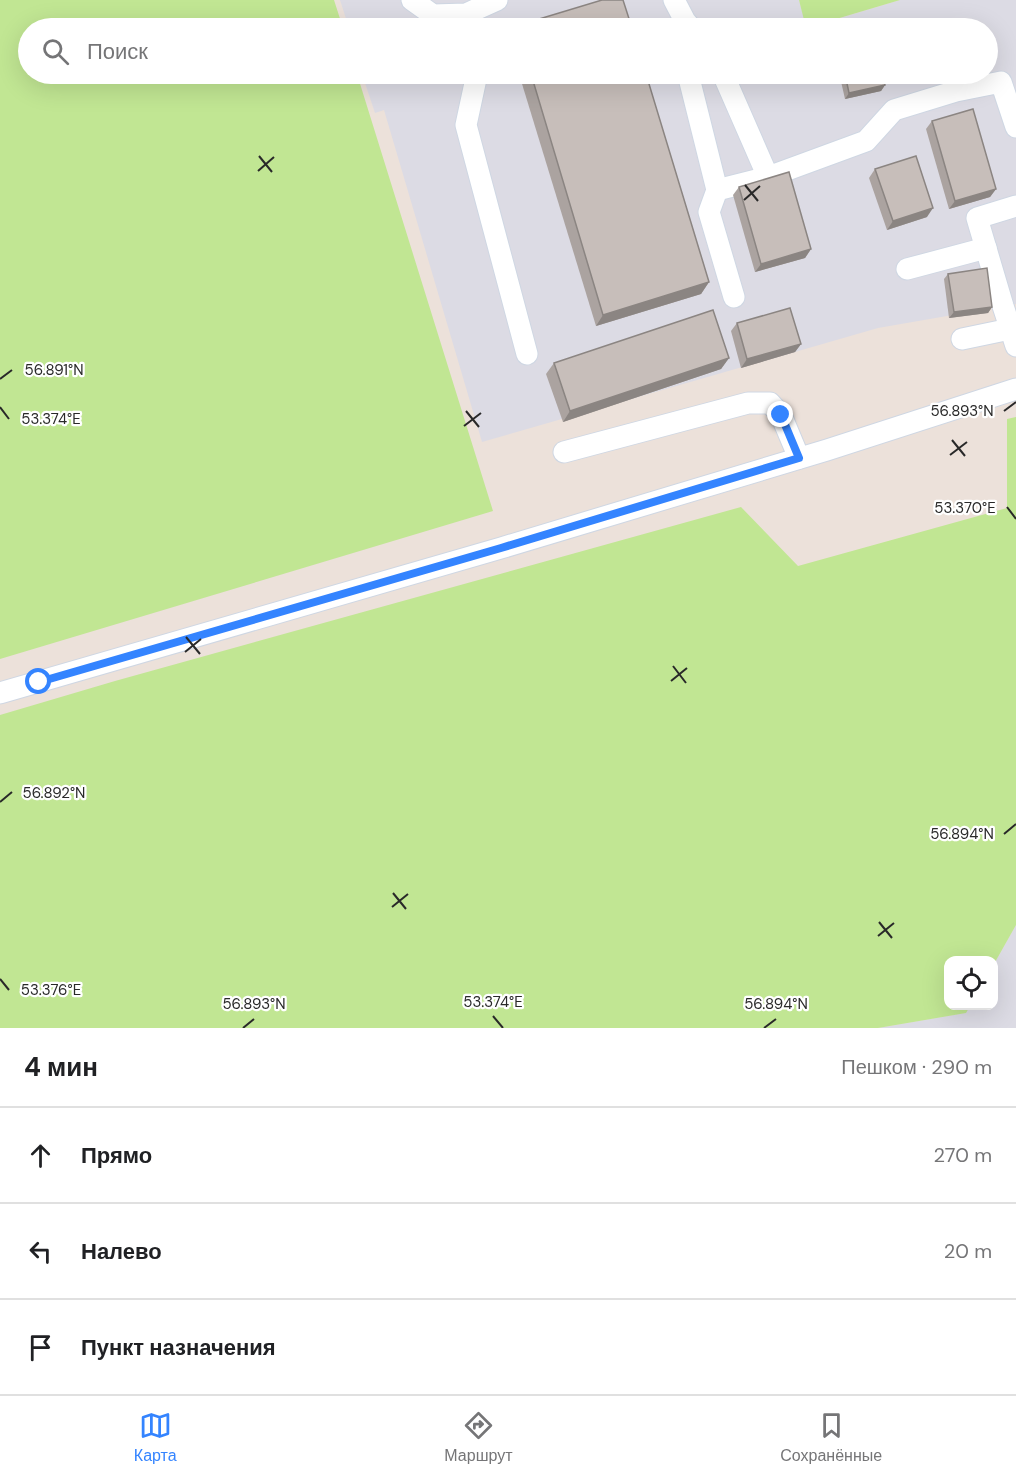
<!DOCTYPE html>
<html lang="ru">
<head>
<meta charset="utf-8">
<style>
	:root { --surface:#fff; --page:#f6f6f6; --text:#202124; --muted:#757577; --line:#e0e0e0; --accent:#3484ff }
	body { margin:0; font-family:"DM Sans",sans-serif; background:var(--page); color:var(--text) }
	.controls { position:absolute; right:18px; bottom:18px; display:grid; overflow:hidden; border-radius:12px; box-shadow:0 6px 24px #0002 }
	.controls button { width:54px; height:54px; display:grid; place-items:center; padding:0; border:0; border-bottom:2px solid var(--line); background:var(--surface); color:var(--text); font:30px sans-serif }
	.stop { position:absolute; width:18px; height:18px; margin:-14px; border:4px solid #3484ff; border-radius:50%; background:#fff }
	.stop.end { background:#3484ff; border-color:#fff; box-shadow:0 2px 6px #0008 }
	.list { margin:0; padding:0; list-style:none }
	h2 { display:flex; justify-content:space-between; align-items:center; height:78px; margin:0; padding:0 24px; font-size:26px }
	h2 small { font-size:20px; font-weight:400; color:var(--muted) }
	.list li { display:grid; grid-template-columns:39px 1fr auto; gap:18px; align-items:center; box-sizing:border-box; height:96px; padding:0 24px; border-top:2px solid var(--line) }
	.list b { display:block; font-size:22px; white-space:nowrap }
	.list em { font-size:20px; font-style:normal; color:var(--muted) }
	.icon { flex:none; width:33px; height:33px; fill:none; stroke:currentColor; stroke-width:2; stroke-linecap:round; stroke-linejoin:round }
	.map { position:relative; flex:none; width:1016px; height:1028px; overflow:hidden }
	.search { position:absolute; background:var(--surface); box-shadow:0 6px 24px #0002; left:18px; right:18px; top:18px; height:66px; display:flex; align-items:center; gap:15px; box-sizing:border-box; padding:0 21px; border-radius:33px; color:var(--muted); font-size:22px }
	.sheet { height:366px; background:var(--surface) }
	nav { display:flex; justify-content:space-around; align-items:center; box-sizing:border-box; height:84px; border-top:2px solid var(--line); background:var(--surface); font-size:16px; color:var(--muted) }
	nav a { display:grid; justify-items:center; gap:3px }
	nav .on { color:var(--accent) }
	.map>svg:first-child { display:block }
	.industrial { fill:#dcdbe4 }
	.green { fill:#c1e693 }
	.lines { fill:none; stroke-linecap:round; stroke-linejoin:round }
	.minor-casing { stroke:#cfd7e3; stroke-width:23 }
	.minor { stroke:#fff; stroke-width:21 }
	.wall { fill:#aba3a0 }
	.shaded-wall { fill:#8b8582 }
	.building { fill:#c7beba; stroke:#8b8582; stroke-width:1.5 }
	.route { stroke:#3484ff; stroke-width:8 }
	.ticks { fill:none; stroke:#292929; stroke-width:2 }
	.ticks-label { font-size:15px; text-anchor:middle; fill:#292929; stroke:#fff; stroke-width:4.5; stroke-linejoin:round; paint-order:stroke }
</style>
</head>
<body>
<div class="map">
<svg width="1016" height="1028" viewBox="0 0 1016 1028">
	<rect width="100%" height="100%" fill="#ece1da"/>
	<!-- industrial -->
	<g class="industrial">
		<polygon points="340,0 799,0 807,28 900,0 1016,0 1016,304 878,328 482,442 384,110 375,113 362,74 988,74 988,28 349,28"/>
		<polygon points="1016,925 1016,1028 878,1028 965,1013 970,1006 994,1006 994,964"/>
	</g>
	<!-- green -->
	<g class="green">
		<polygon points="0,0 334,0 343,28 28,28 28,74 357,74 493,511 0,659"/>
		<polygon points="799,0 900,0 806,28"/>
		<polygon points="1016,417 1016,925 994,964 994,960 948,960 948,1006 970,1006 966,1013 878,1028 0,1028 0,715 115,681 741,507 798,566 1007,508 1007,419"/>
	</g>
	<g class="lines">
		<!-- minor casing -->
		<g class="minor-casing">
			<g id="minor">
				<polyline points="412,0 433,15 466,14 497,0"/>
				<polyline points="674,0 685,21 691,28"/>
				<polyline points="477,74 466,125 527,354"/>
				<polyline points="688,74 717,190 709,212 734,297"/>
				<polyline points="723,74 768,177 866,141 894,110 956,91 1001,82 1016,127"/>
				<polyline points="717,190 768,177"/>
				<polyline points="1016,206 977,218 1003,306 1016,346"/>
				<polyline points="907,269 986,248"/>
				<polyline points="962,339 1010,329"/>
				<polyline points="564,452 748,403 770,403 781,415 799,458"/>
				<polyline points="0,693 501,548 827,450 1016,389"/>
			</g>
		</g>
		<!-- minor -->
		<use href="#minor" class="minor"/>
	</g>
	<!-- wall -->
	<g class="wall">
		<polygon points="519,74 646,74 709,282 701,294 596,326"/>
		<polygon points="842,74 882,74 885,85 881,91 845,99 840,77"/>
		<polygon points="912,74 937,74 913,80"/>
		<polygon points="932,121 996,189 990,197 949,209 926,129"/>
		<polygon points="875,169 927,217 887,230 869,178"/>
		<polygon points="739,187 811,249 805,258 755,272 733,195"/>
		<polygon points="948,274 992,307 988,313 949,318 944,279"/>
		<polygon points="737,323 801,344 795,352 741,368 731,331"/>
		<polygon points="729,358 721,369 563,422 546,374 554,363"/>
	</g>
	<!-- shaded-wall -->
	<g class="shaded-wall">
		<polygon points="917,74 937,74 913,80"/>
		<polygon points="885,85 881,91 845,99 849,93"/>
		<polygon points="996,189 990,197 949,209 955,201"/>
		<polygon points="933,208 927,217 887,230 893,221"/>
		<polygon points="811,249 805,258 755,272 761,264"/>
		<polygon points="709,282 701,294 596,326 603,315"/>
		<polygon points="992,307 988,313 949,318 954,312"/>
		<polygon points="801,344 795,352 741,368 747,359"/>
		<polygon points="729,358 721,369 563,422 570,411"/>
	</g>
	<!-- building -->
	<g class="building">
		<polygon points="602,0 623,0 632,28 517,28 516,26"/>
		<polygon points="531,74 646,74 709,282 603,315"/>
		<polygon points="845,74 882,74 885,85 849,93"/>
		<polygon points="973,109 996,189 955,201 932,121"/>
		<polygon points="916,156 933,208 893,221 875,169"/>
		<polygon points="789,172 811,249 761,264 739,187"/>
		<polygon points="987,268 992,307 954,312 948,274"/>
		<polygon points="790,308 801,344 747,359 737,323"/>
		<polygon points="713,310 729,358 570,411 554,363"/>
	</g>
	<g class="lines">
		<!-- route -->
		<polyline class="route" points="39,682 501,548 799,458 781,415"/>
	</g>
	<!-- ticks -->
	<path class="ticks" d="M259,156L272,172M258,171L274,157M745,185L758,201M744,200L760,186M0,379L12,370M0,407L9,419M466,411L479,427M1004,411L1016,402M464,426L481,413M952,440L965,456M950,455L967,442M1007,507L1016,519M186,637L200,654M185,652L201,639M673,666L686,683M671,681L687,668M0,802L12,792M1004,834L1016,824M393,893L406,909M392,907L408,894M879,922L892,938M878,936L894,923M0,979L9,990M493,1016L503,1028M243,1028L254,1019M764,1028L776,1019"/>
	<g class="ticks-label">
		<text x="54" y="375">56.891°N</text>
		<text x="962" y="416">56.893°N</text>
		<text x="51" y="424">53.374°E</text>
		<text x="965" y="513">53.370°E</text>
		<text x="54" y="798">56.892°N</text>
		<text x="962" y="839">56.894°N</text>
		<text x="51" y="995">53.376°E</text>
		<text x="493" y="1007">53.374°E</text>
		<text x="254" y="1009">56.893°N</text>
		<text x="776" y="1009">56.894°N</text>
	</g>
</svg>
<div class="controls">
<button><svg class="icon" aria-label="locate" viewBox="0 0 24 24"><circle cx="12" cy="12" r="6"/><path d="M12 2v4M12 18v4M2 12h4M18 12h4"/></svg></button>
</div>
<div class="stop" style="left:39px;top:682px"></div>
<div class="stop end" style="left:781px;top:415px"></div>
<div class="search"><svg class="icon" aria-label="search" viewBox="0 0 24 24"><circle cx="10" cy="10" r="6"/><path d="M15 15l6 6"/></svg>Поиск</div>
</div>
<section class="sheet">
<h2>4 мин<small>Пешком · 290 m</small></h2>
<ul class="list">
<li><svg class="icon" aria-label="ahead" viewBox="0 0 24 24"><path d="M12 20V5M6 11l6-6 6 6"/></svg><div><b>Прямо</b></div><em>270 m</em></li>
<li><svg class="icon" aria-label="left" viewBox="0 0 24 24"><path d="M17 20v-9H6M10 6l-5 5 5 5"/></svg><div><b>Налево</b></div><em>20 m</em></li>
<li><svg class="icon" aria-label="arrive" viewBox="0 0 24 24"><path d="M6 21V4h12l-3 4 3 4H6"/></svg><div><b>Пункт назначения</b></div></li>
</ul>
</section>
<nav>
<a class="on"><svg class="icon" aria-label="map" viewBox="0 0 24 24"><path d="M3 6l6-2 6 2 6-2v14l-6 2-6-2-6 2zM9 4v14M15 6v14"/></svg>Карта</a>
<a><svg class="icon" aria-label="directions" viewBox="0 0 24 24"><path d="M12 3l9 9-9 9-9-9zM9 14v-3h6M13 9l2 2-2 2"/></svg>Маршрут</a>
<a><svg class="icon" aria-label="saved" viewBox="0 0 24 24"><path d="M7 4h10v16l-5-4-5 4z"/></svg>Сохранённые</a>
</nav>
</body>
</html>
